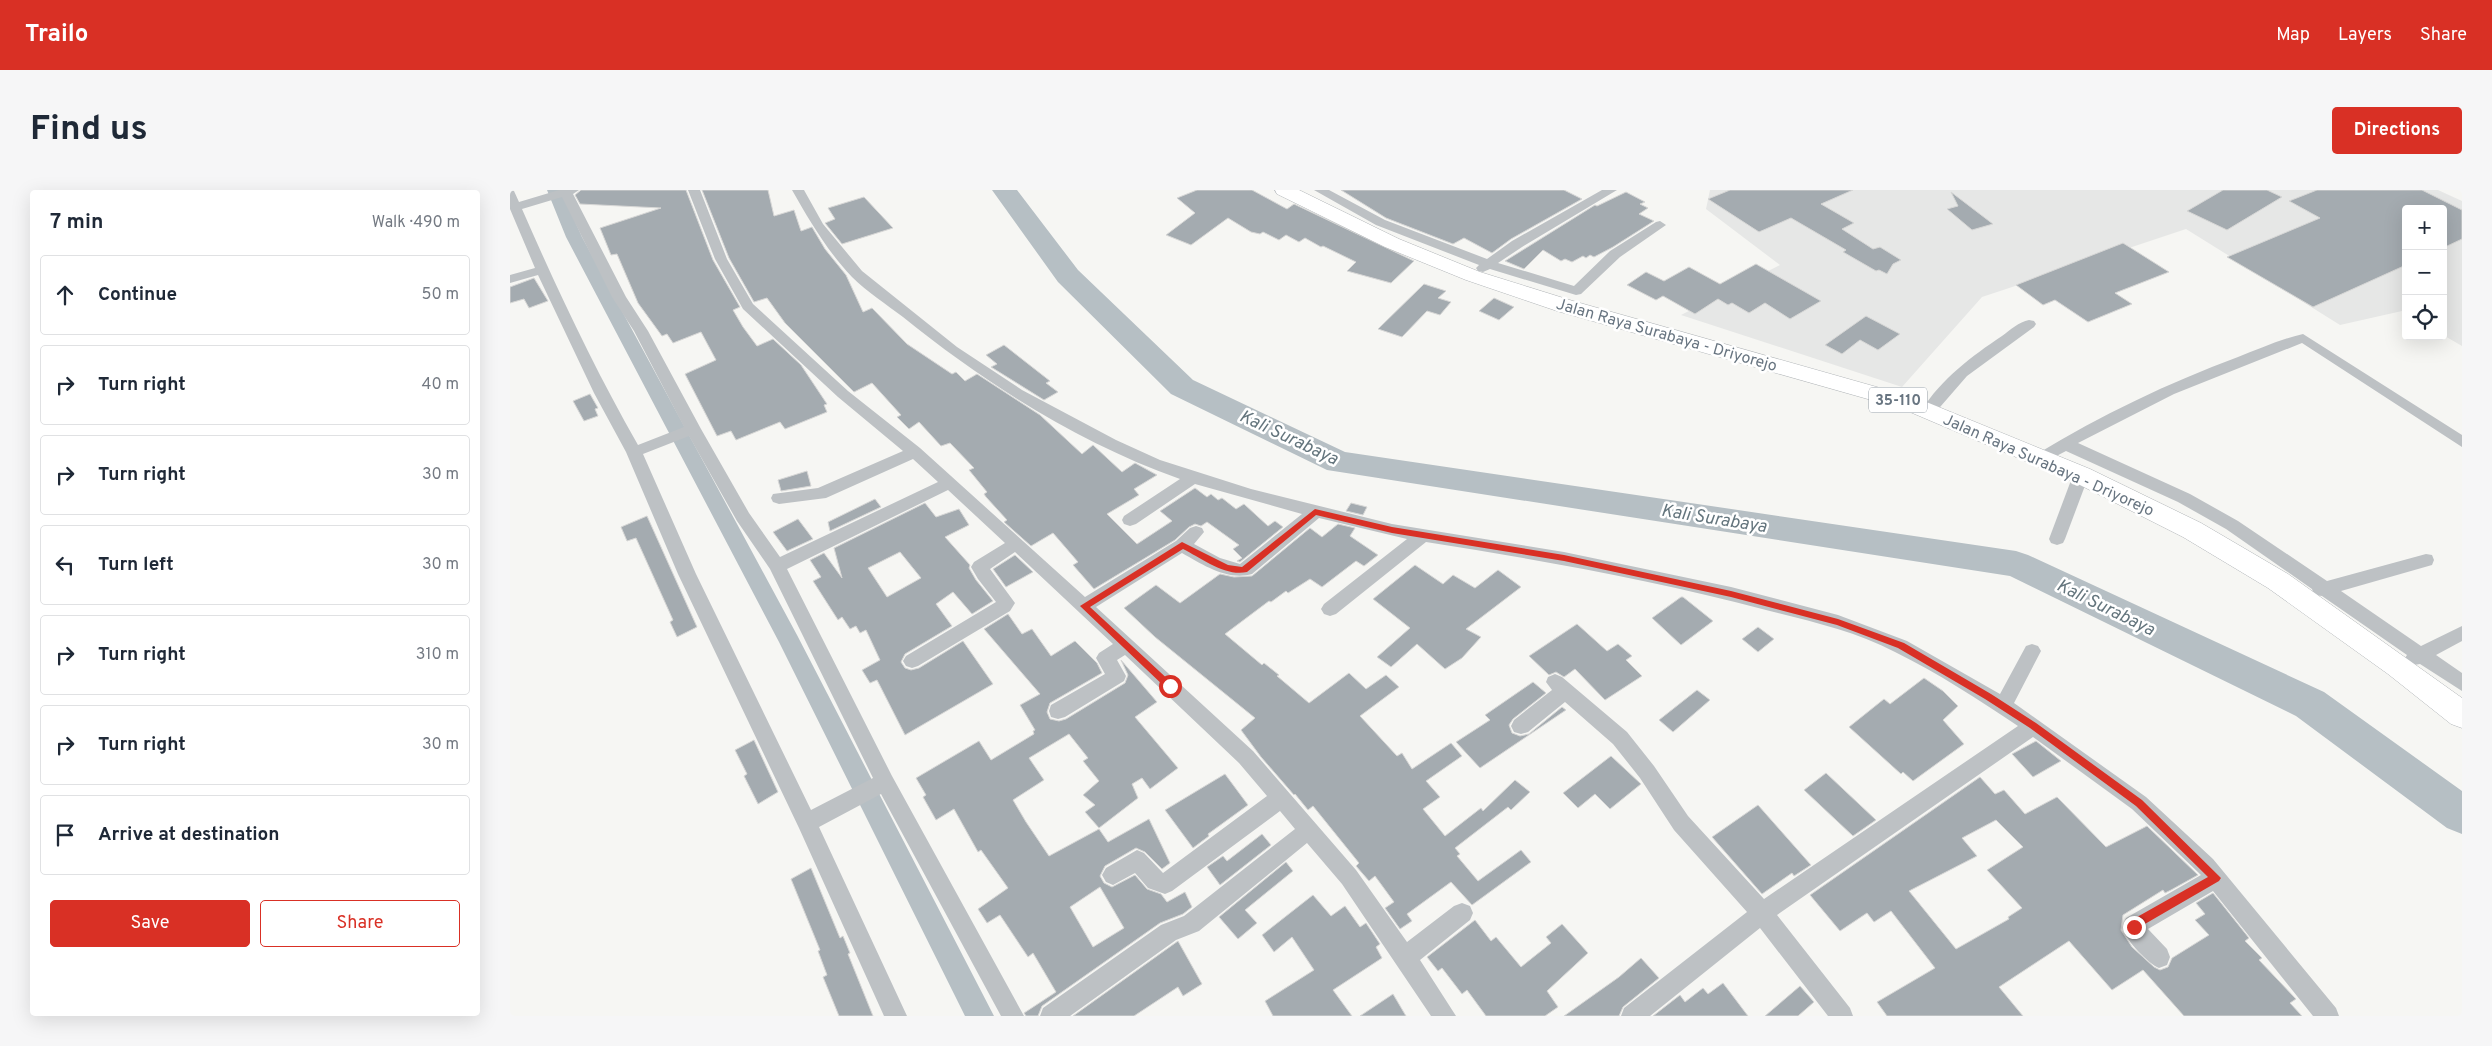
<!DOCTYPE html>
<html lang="en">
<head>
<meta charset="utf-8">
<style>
	:root { --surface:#fff; --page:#f6f6f7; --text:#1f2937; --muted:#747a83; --line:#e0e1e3; --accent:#d93025 }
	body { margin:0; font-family:Overpass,sans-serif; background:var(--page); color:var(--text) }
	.controls { position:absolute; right:15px; top:15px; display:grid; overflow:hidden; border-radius:5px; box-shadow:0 5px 20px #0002 }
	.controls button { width:45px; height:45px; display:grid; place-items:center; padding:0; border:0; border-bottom:1px solid var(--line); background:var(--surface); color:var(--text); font:25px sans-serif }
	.stop { position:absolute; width:15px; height:15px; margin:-11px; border:4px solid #d93025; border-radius:50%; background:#fff }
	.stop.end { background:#d93025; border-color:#fff; box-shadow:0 1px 5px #0008 }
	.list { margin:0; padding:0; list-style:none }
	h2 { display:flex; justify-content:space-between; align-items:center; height:65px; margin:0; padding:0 20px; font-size:21px }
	h2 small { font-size:16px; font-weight:400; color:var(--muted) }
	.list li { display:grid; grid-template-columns:32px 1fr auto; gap:15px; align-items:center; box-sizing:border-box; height:80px; margin:0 10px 10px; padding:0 10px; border:1px solid var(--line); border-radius:5px }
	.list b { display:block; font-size:19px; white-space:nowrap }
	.list em { font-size:16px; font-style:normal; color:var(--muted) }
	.actions { display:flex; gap:10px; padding:15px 20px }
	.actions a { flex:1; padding:11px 0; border:1px solid var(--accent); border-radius:5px; text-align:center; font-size:18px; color:var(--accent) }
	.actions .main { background:var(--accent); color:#fff }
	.icon { flex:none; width:28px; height:28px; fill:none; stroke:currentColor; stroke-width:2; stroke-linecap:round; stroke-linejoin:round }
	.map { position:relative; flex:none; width:1952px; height:826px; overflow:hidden; border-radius:5px }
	header { display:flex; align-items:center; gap:30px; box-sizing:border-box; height:70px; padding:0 25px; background:var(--accent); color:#fff }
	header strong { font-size:24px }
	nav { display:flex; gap:28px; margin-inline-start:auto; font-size:18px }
	.intro { display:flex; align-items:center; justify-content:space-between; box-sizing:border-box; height:120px; padding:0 30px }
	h1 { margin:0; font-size:35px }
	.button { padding:12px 22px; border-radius:5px; background:var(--accent); color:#fff; font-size:18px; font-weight:700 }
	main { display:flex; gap:30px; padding:0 30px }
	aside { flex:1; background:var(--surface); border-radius:5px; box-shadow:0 5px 20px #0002 }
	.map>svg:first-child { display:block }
	.built { fill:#e6e7e6 }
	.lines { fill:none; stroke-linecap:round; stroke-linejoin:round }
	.canal { fill:#b6bfc4; fill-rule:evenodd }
	.river { fill:#b6bfc4; fill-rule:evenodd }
	.building { fill:#a4abb0; stroke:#d7d7d6; fill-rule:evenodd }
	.primary-casing { stroke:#b1b5b8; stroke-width:1 }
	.minor { fill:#bdc1c4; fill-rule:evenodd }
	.primary { fill:#fff; fill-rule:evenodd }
	.route { fill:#d93025 }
	.labels { text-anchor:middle; stroke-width:5; stroke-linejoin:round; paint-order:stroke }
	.shield { fill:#fff; stroke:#959ea7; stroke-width:1 }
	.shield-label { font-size:15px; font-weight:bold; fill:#687581 }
	.street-label { font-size:16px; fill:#687581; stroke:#fff }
	.water-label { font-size:18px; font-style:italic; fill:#64757d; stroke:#fff }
</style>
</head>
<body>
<header>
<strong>Trailo</strong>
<nav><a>Map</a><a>Layers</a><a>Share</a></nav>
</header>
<div class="intro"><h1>Find us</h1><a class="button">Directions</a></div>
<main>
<aside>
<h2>7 min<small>Walk · 490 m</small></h2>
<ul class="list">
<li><svg class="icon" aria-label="ahead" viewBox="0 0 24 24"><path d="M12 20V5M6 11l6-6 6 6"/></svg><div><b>Continue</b></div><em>50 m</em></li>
<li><svg class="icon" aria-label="right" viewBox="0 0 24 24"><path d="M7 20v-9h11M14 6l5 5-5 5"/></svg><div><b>Turn right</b></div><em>40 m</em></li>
<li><svg class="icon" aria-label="right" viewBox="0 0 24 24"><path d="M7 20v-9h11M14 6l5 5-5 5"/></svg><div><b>Turn right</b></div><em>30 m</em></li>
<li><svg class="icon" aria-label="left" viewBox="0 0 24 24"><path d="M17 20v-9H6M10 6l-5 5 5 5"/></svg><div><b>Turn left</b></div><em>30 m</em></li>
<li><svg class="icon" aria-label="right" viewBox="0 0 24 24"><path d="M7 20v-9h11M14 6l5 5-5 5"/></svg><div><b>Turn right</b></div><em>310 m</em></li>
<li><svg class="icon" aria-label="right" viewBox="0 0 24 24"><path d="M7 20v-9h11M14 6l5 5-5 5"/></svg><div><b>Turn right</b></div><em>30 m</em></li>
<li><svg class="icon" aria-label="arrive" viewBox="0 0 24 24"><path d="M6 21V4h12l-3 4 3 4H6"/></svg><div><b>Arrive at destination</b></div></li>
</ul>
<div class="actions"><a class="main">Save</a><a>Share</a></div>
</aside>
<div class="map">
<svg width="1952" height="826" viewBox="0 0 1952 826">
	<rect width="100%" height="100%" fill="#f6f6f3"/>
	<!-- built -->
	<polygon class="built" points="1200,0 1928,0 1952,11 1952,156 1933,145 1933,19 1896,19 1896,123 1892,121 1830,135 1676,39 1472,107 1392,197 1171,125 1270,75 1196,19"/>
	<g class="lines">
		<!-- canal -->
		<polygon class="canal" points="37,0 51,0 72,47 287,445 484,826 455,826 269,452 56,47"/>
		<!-- river -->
		<polygon class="river" points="482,0 507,0 568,80 683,190 835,262 1506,361 1518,365 1814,502 1952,601 1952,644 1937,638 1786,526 1500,386 817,280 661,204 548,92"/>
	</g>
	<!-- building -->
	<g class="building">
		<polygon points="71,0 176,0 203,70 230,117 223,120 233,137 247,156 263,149 291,175 317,214 314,215 317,222 275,239 270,232 226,250 221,241 207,246 175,184 206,170 191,142 163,153 157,144 152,146 128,113 107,64 101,65 90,38 151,18 70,14 65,5"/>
		<polygon points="192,0 258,0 264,26 284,20 291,41 302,37 315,59 336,85 353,122 362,118 397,154 442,184 446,182 455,191 467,184 530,225 572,264 583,255 612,282 625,273 647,285 624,299 629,305 597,324 627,354 662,331 650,321 685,298 697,307 701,304 708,310 712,308 726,319 734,314 758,336 765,331 773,337 730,372 727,371 732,368 723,359 729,355 697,332 691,336 685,334 679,337 665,350 584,399 563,375 568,372 543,343 521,356 494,332 497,330 476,307 474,304 477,302 459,280 464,278 440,253 431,256 409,232 399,239 387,227 391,225 362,193 344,202 275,133 257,108 244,112 219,68"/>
		<polygon points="687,0 742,0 777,19 784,14 904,71 881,93 837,81 846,72 813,56 811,57 795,48 789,52 776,45 769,50 753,42 750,44 741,42 718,28 681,55 656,45 685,23 667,8"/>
		<polygon points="831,0 1054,0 1072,9 1001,49 982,63 954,48 943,54 876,28"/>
		<polygon points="1220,0 1343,0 1311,14 1344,33 1332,39 1363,59 1370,57 1391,70 1383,74 1377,84 1369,80 1366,81 1333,62 1336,60 1281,28 1249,42 1198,9"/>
		<polygon points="1713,0 1757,0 1772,7 1717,40 1677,21"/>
		<polygon points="1807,0 1912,0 1952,20 1952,49 1933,58 1933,19 1896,19 1896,75 1803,117 1717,67 1810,28 1779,11"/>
		<polygon points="1116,2 1135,12 1130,14 1138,18 1129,24 1144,31 1103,57 1084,67 1080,65 1076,68 1073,66 1062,72 1055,69 1051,71 1033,60 1014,79 995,71 1085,15 1087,16"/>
		<polygon points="1441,2 1479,31 1483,34 1462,40 1437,19 1448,16"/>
		<polygon points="354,7 383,38 332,54 315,33 325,29 318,18"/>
		<polygon points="1613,53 1659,82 1605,103 1622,114 1578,132 1545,110 1533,115 1506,95"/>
		<polygon points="1246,74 1311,111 1280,129 1255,113 1239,123 1222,113 1218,115 1208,109 1185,124 1153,106 1146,110 1117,95 1136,82 1154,91 1179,77 1210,94"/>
		<polygon points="24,88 38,111 19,118 14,109 0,113 0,97"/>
		<polygon points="914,94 936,101 928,108 941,112 930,125 917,121 892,147 868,139"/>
		<polygon points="984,108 1004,117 989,130 969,121"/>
		<polygon points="1356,126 1390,144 1368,160 1350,150 1332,164 1315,155"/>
		<polygon points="494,155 540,191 536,193 548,202 534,210 481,177 487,174 476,165"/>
		<polygon points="80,204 88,218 85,219 88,226 74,231 63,211"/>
		<polygon points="297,281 301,296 271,301 268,290"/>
		<polygon points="365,309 371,317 320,341 318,332"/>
		<path d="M415,313L426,327L449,319L459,335L435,347L460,375L459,378L466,390L483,411L462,424L443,402L426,414L442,436L395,464L391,472L395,478L401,480L409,478L453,451L483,494L395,545L367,490L360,493L352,480L370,470L356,440L350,443L346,436L340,439L332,427L328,430L303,391L311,387L300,370L314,363L332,388L324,358ZM390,362L411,388L377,407L358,378Z"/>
		<polygon points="841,313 857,317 853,325 836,321"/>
		<polygon points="137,326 187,437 167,447 160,432 163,430 126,348 117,351 111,337"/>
		<polygon points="288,329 303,349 277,361 263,342"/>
		<polygon points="828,334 845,338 840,346 868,365 854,376 846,371 812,397 800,389 778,403 776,401 761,412 759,411 715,444 752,475 754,473 769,485 767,486 799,513 839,483 856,499 876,485 889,497 850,526 887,566 892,563 902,579 941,553 952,566 916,591 930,607 913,619 935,646 971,618 973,621 1005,590 1020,602 1001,620 998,617 945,658 950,664 947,666 968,691 1011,660 1021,672 962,715 941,692 897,724 902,731 890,739 875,718 884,712 865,686 859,691 846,676 849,673 803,616 798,620 785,604 784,605 751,567 731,540 745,528 645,447 614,418 646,395 670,413 710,384 724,387 742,386 800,338 812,347"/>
		<polygon points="505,365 523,382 496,397 483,379"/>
		<polygon points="905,375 933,394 943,385 965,398 988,380 1011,397 956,439 971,447 952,468 935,479 907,454 881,477 867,467 900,438 863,409"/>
		<polygon points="1171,407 1173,407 1203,431 1171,455 1142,428"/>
		<path d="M498,424L512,444L522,439L541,466L565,451L587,473L592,483L540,513L537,522L540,529L549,531L556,529L615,493L618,485L611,470L647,512L625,527L668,578L640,599L632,588L622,594L628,608L589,638L575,622L585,615L573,605L589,591L573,571L578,568L559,544L519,568L534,590L503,610L516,632L539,666L589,639L598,652L639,629L660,673L652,679L635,662L626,658L595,676L590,686L594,693L602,697L625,685L637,699L651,704L657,712L675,702L682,717L673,724L650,733L532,816L528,826H516L514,823L546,802L523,763L518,767L490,725L477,733L468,719L498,698L471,660L468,662L444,619L426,630L413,607L416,605L406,588L469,551L481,570L524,544L523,541L525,540L510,515L530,504L474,439ZM590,697L614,738L583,757L560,717Z"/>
		<polygon points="1067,434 1097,461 1108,454 1122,466 1116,470 1132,486 1095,510 1065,479 1054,487 1046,482 1039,485 1019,466"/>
		<polygon points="1248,437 1264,449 1248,462 1232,449"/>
		<polygon points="1414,488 1433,501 1448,516 1433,530 1454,554 1403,591 1393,582 1391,584 1339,537 1374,509 1380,514"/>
		<polygon points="1023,492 1036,503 1003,529 999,535 1002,543 1010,546 1019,544 1052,517 1056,520 970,578 946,552 980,530 975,525"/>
		<polygon points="1187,500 1200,510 1163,542 1149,530"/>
		<polygon points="244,550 268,602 248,614 234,586 237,584 225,560"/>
		<polygon points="1526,551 1551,571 1523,587 1502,564"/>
		<polygon points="1101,566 1131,594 1100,619 1085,604 1068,618 1053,603"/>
		<polygon points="1316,583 1366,630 1343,646 1294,600"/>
		<polygon points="715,584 738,615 698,644 699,646 683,658 655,620"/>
		<path d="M1470,587L1485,604L1494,600L1515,624L1547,607L1596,657L1637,636L1688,685L1661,700L1655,703L1653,700L1613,725L1611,740L1622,757L1644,777L1650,780L1658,777L1662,768L1699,745L1685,730L1695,724L1686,713L1703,703L1739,748L1735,751L1752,768L1749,770L1786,809L1780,813L1792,826H1674L1633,780L1602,800L1559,751L1489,797L1513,826H1377L1367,812L1425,778L1381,721L1364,732L1357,723L1330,741L1300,705ZM1486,630L1513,657L1477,680L1512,718L1498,727L1499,729L1446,759L1399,701L1467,666L1452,648Z"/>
		<polygon points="1248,615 1301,675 1284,686 1282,683 1252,704 1202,647"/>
		<polygon points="752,644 761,655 710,695 697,677 713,666 717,671"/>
		<polygon points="776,672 783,681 735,720 747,733 728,749 709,727"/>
		<polygon points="301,678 330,748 333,746 340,763 338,764 363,826 329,826 313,787 317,785 308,761 310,760 281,689"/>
		<polygon points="803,705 821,726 835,716 850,737 856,733 870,754 866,757 872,768 823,800 842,826 763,826 755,811 804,780 782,747 764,762 752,745"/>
		<polygon points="965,730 981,751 986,747 1011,777 1041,753 1036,747 1052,734 1078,763 1037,801 1048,817 1035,826 976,826 957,800 952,804 932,778 928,781 917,767"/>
		<polygon points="668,751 692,794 673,806 668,797 624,826 563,826"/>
		<polygon points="1131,768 1149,788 1113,817 1109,826 1054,826 1109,787"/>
		<polygon points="1213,793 1238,826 1143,826 1170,805 1175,812 1193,798 1198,804"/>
		<polygon points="1290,796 1304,812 1288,826 1255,826"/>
		<polygon points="883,804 896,826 850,826"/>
	</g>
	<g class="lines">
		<!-- primary casing -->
		<g class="primary-casing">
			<polygon id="primary" points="765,0 789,0 889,49 970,82 1063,111 1409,209 1580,279 1691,333 1778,384 1952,508 1952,538 1941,534 1878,484 1758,398 1673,347 1562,291 1393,219 1047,121 956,90 875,57 767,4"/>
		</g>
		<!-- minor -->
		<g class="minor">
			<path d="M0,0L4,1L9,12L49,0H69L63,4L116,107L138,141L191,239L239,323L270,367L428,292L403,269L316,308L269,314L263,312L261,308L263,304L308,298L393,261L328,207L233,119L205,69L178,0H190L217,69L243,114L338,201L410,258L575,407L666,351L680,338L686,336L692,338L694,342L684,354L710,368L730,374L792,324L685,294L626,334L620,336L614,334L612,330L614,326L670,289C569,253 476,194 393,127C376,114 357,102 342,87C318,62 299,30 282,0H294L313,34L352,81L447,157L512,200L606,250L650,270L741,299L882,334L1054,362L1221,397L1328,425L1397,451L1490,504L1516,456L1522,454L1528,456L1531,461L1504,513L1636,607L1703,669L1826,818L1829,826H1803L1703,701L1638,739L1657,759L1660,767L1657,775L1649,778C1639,774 1616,751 1613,739C1612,735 1615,731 1616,728L1691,685L1622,619L1523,547L1267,725L1340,818L1343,826H1318L1250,738L1140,826H1111L1114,818L1237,722L1164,640L1130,588L1103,554L1055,512L1018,542L1011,544L1004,542L1001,536L1004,530L1042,500L1036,492L1038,487L1045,484L1052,487L1117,542L1144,576L1178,626L1254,709L1508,536C1469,510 1428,483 1385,462C1345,441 1299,431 1256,420C1144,390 1030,370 916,352L826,424L820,426L814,424L811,419L814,414L897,349L809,328L742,384C718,391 693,375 672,363L586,417L743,561L846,680L897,752L944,716L952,713L960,716L963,723L960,730L910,770L946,826H921L832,694L797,653L689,741L666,750L560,826H530L533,818L651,735L674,726L785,639L770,621L662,701L655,704L638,698L625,683L603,695L596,692L592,685L596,678L627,660L634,663L653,683L757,606L729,573L615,465L607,470L616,486L614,491L555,527L548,529L541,527L539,521L541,515L595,484L586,468L589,463L603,454L505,362L480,379L505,413L500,421L408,476L402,478L396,476L393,471L396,466L486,412L468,389L461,377L464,372L495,353L438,300L277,379L382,586L514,826H491L371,604L309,637L397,826H374L289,638L168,384L116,262L84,203L28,85L0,93V85L25,78L0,19ZM52,7L102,107L124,141L174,237L128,255C84,178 47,99 12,19ZM179,246L227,331L260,379L363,588L301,620L186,384L133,264Z"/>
			<polygon points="804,0 819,0 875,30 977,69 1002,51 1092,0 1107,0 1012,57 988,73 1064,96 1100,61 1146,32 1150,31 1156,35 1110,67 1071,104 1066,105 980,79 973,82 968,81 966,78 969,75 866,35"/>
			<path d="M1519,130L1524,131L1526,134L1524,137L1457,186L1424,224H1414L1412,220C1431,189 1462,166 1492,146C1500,140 1509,132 1519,130Z"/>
			<path d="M1793,144L1952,245V257L1792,153L1664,204L1568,253L1680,304L1728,331L1817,391L1916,364L1922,365L1924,370L1922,375L1831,401L1911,456L1952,436V451L1926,465L1952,483V501L1910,474L1904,475L1898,473L1895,468L1897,465L1812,406L1804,405L1802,399L1716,339L1668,312L1556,261L1533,273L1527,272L1525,268L1527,264C1591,225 1658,193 1728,167C1749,159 1771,149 1793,144Z"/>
			<polygon points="1571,279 1577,281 1579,285 1555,349 1553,353 1547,355 1541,353 1539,349 1563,285 1565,281"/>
		</g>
		<!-- primary -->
		<use href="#primary" class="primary"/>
	</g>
	<!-- route -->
	<path class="route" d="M805,319L882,337L1054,365L1221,401L1328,429L1394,453L1481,504L1526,533L1632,610L1711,688L1709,691L1628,738L1627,741H1620V731L1698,687L1626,616L1520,538L1475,509L1388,458L1327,435L1221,407L1054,371L882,343L806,325L737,382C716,387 691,368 673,359L580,417L663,494V499H657L570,416L672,352L718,375L732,377Z"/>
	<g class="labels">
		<!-- shield labels -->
		<rect class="shield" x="1359" y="197.5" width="58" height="25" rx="4"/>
		<g class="shield-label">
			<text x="1388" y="215">35-110</text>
		</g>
		<!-- street labels -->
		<g class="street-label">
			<text transform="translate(1157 144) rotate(16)" y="6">Jalan Raya Surabaya - Driyorejo</text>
			<text transform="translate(1539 274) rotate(24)" y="6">Jalan Raya Surabaya - Driyorejo</text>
		</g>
		<!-- water labels -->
		<g class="water-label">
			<text transform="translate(779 247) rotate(25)" y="6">Kali Surabaya</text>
			<text transform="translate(1204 328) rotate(9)" y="6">Kali Surabaya</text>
			<text transform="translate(1596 417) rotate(26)" y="6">Kali Surabaya</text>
		</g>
	</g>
</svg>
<div class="controls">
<button>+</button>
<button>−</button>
<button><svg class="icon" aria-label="locate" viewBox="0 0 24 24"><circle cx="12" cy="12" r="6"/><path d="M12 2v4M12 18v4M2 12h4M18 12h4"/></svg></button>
</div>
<div class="stop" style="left:660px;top:496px"></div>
<div class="stop end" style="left:1624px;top:737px"></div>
</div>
</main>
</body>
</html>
